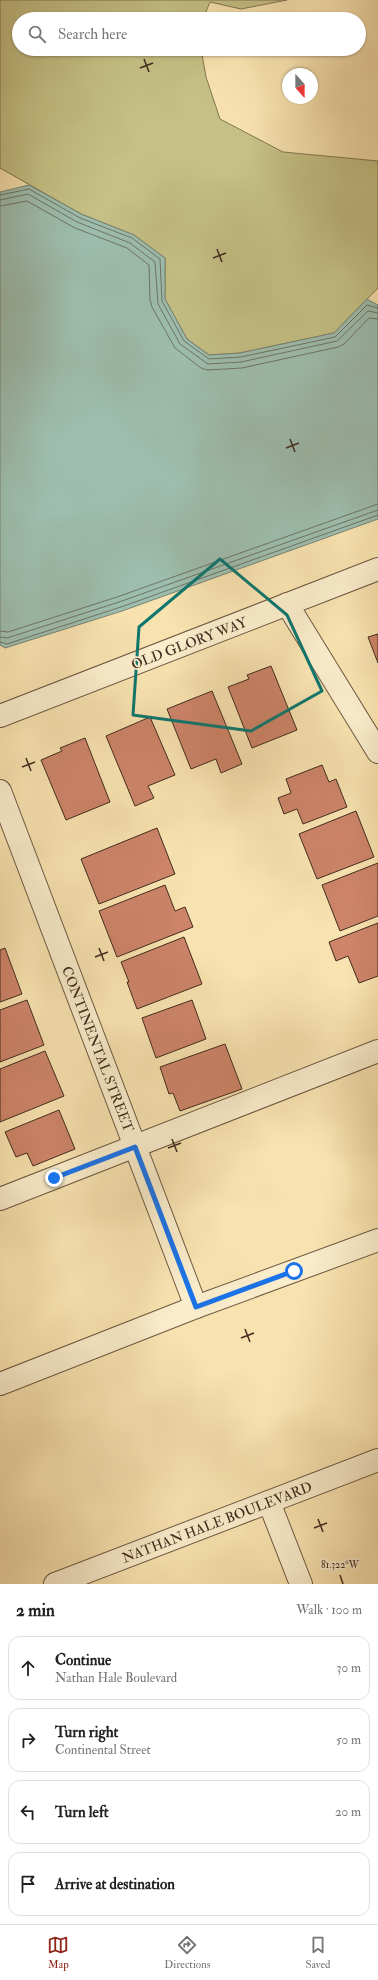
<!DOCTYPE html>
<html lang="en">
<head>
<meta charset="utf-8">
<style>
	:root { --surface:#fff; --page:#f2f2f2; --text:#222; --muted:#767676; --line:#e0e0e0; --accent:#8f2418 }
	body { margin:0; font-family:"IM FELL Double Pica",serif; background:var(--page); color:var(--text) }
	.compass { position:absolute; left:282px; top:68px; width:36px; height:36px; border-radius:50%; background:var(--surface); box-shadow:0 1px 3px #0004; rotate:159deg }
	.stop { position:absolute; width:12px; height:12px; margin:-9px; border:3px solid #1a73e8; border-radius:50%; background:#fff }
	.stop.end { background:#1a73e8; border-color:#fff; box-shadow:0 1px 4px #0008 }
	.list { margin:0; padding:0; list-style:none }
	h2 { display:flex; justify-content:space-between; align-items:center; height:52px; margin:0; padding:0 16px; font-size:17px }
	h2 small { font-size:13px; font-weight:400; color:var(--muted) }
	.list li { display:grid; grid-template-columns:26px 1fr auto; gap:12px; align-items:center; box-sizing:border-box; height:64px; margin:0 8px 8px; padding:0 8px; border:1px solid var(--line); border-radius:12px }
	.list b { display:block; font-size:15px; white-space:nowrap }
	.list p { margin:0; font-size:13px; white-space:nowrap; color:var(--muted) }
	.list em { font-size:13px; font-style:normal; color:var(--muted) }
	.icon { flex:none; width:22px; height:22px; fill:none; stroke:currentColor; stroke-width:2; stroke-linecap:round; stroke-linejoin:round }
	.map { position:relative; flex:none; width:378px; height:1584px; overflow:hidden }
	.search { position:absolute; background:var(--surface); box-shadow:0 1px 3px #0004; left:12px; right:12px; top:12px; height:44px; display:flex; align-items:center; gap:10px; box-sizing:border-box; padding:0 14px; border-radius:22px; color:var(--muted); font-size:15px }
	.sheet { height:340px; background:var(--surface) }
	nav { display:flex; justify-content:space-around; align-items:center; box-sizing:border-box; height:56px; border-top:1px solid var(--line); background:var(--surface); font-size:11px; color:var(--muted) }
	nav a { display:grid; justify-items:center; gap:2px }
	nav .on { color:var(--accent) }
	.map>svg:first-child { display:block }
	.green { fill:#c5c186; stroke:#827652 }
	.water { fill:#9dbeaf; stroke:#788375 }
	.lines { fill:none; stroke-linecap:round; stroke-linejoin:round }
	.shore { stroke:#6e7466; stroke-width:1 }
	.building { fill:#cd8469; stroke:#402b1e }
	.minor-casing { stroke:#6e5942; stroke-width:24 }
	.minor { stroke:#faedcc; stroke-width:22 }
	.route { stroke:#1a73e8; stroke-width:5 }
	.marked { fill:none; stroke:#0f766e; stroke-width:3; stroke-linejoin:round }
	.ticks { fill:none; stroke:#402b1e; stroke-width:1.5 }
	.labels { text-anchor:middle; stroke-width:3.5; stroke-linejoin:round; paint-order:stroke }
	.street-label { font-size:14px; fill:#402b1e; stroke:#faedcc }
	.ticks-label { font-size:10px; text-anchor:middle; fill:#402b1e; stroke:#faedcc; stroke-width:3.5; stroke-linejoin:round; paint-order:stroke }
</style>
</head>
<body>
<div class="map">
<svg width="378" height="1584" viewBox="0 0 378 1584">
	<rect width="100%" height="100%" fill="#f8e3b0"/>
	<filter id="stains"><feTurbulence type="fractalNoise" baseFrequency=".005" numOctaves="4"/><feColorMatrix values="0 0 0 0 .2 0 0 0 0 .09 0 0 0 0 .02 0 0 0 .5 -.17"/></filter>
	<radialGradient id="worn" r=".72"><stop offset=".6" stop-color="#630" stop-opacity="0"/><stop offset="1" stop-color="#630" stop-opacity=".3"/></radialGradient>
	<!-- green -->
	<polygon class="green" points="0,0 287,0 241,9 210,2 203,19 19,19 19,49 201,49 206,77 220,119 283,152 378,161 378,288 334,333 240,353 209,355 187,339 165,299 165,258 134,235 81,214 0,168"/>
	<!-- water -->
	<polygon class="water" points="29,185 81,214 134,235 165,258 165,299 187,339 209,355 240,353 334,333 367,299 378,305 378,519 122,611 5,648 0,645 0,192"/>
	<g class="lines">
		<!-- shore -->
		<g class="shore">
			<polyline points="0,195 29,189 80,218 132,238 160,259 162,301 184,341 209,359 241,357 335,337 367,305 378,308"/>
			<polyline points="0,200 28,194 77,222 130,243 155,262 158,304 180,344 208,364 241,362 337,341 368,311 378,313"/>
			<polyline points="0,206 27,201 75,228 127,248 149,265 150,300 152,307 175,348 201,368 207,370 242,368 338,347 344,344 369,318 378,319"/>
			<polyline points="0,631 8,632 117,597 378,504"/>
			<polyline points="0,637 7,638 119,602 378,510"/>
			<polyline points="0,642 7,644 121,607 378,515"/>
		</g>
	</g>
	<!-- building -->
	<g class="building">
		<polygon points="378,634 378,663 368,637"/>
		<polygon points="271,666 297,730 252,748 228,687 249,679 247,675"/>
		<polygon points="212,691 242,764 221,773 216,759 191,769 167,709"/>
		<polygon points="150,717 175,775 148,786 154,798 135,806 106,736"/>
		<polygon points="85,738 110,802 66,820 41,760 62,751 60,748"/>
		<polygon points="322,765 329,782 336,779 347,807 303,824 297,809 284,814 278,798 291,793 286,779"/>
		<polygon points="356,811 374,857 317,879 299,834"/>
		<polygon points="157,828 175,874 99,904 81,859"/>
		<polygon points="378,863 378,916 340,931 322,885"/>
		<polygon points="165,885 175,911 185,907 193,927 117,957 99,911"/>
		<polygon points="378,923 378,976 359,983 348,956 336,961 329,942"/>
		<polygon points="184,937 202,984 137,1009 127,982 129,982 121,962"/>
		<polygon points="5,948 22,994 0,1002 0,950"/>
		<polygon points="27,1000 44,1045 0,1062 0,1010"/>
		<polygon points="192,1000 206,1039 156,1058 142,1018"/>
		<polygon points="225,1044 242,1089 180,1111 173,1093 169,1094 160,1067"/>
		<polygon points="45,1051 64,1096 0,1122 0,1069"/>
		<polygon points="59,1110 75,1149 33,1166 27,1153 16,1157 5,1132"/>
	</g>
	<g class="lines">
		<!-- minor casing -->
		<g class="minor-casing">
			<g id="minor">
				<polyline points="287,604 378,752"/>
				<polyline points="0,716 378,569"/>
				<polyline points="0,791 196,1307"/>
				<polyline points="0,1199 378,1051"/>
				<polyline points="0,1384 196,1307 378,1240"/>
				<polyline points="269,1502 301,1584"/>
				<polyline points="55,1584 378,1460"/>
			</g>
		</g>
		<!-- minor -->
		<use href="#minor" class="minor"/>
	</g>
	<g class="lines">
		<!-- route -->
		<polyline class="route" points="54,1178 135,1147 196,1307 294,1271"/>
	</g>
	<!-- marked area -->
	<path class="marked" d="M220,559L287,615L322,691L251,731L133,715L139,627Z"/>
	<!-- ticks -->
	<path class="ticks" d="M144,59L149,72M140,68L153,63M217,249L222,262M213,258L226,253M290,439L295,452M286,448L299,443M26,758L31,771M22,767L35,762M99,948L104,961M95,957L108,952M172,1139L177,1152M168,1148L181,1143M245,1329L250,1342M241,1338L254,1333M318,1519L323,1532M314,1528L327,1523M340,1575L343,1584"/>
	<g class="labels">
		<!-- street labels -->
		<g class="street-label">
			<text transform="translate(189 643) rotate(-21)" y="5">OLD GLORY WAY</text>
			<text transform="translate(98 1049) rotate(69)" y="5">CONTINENTAL STREET</text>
			<text transform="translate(217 1522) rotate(-21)" y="5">NATHAN HALE BOULEVARD</text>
		</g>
	</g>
	<g class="ticks-label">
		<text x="340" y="1568">81.322°W</text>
	</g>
	<rect width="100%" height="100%" filter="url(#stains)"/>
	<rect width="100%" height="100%" fill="url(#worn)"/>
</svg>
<svg class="compass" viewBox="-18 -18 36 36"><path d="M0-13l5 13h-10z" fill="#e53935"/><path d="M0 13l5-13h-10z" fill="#767676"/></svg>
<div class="stop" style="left:294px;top:1271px"></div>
<div class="stop end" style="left:54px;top:1178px"></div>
<div class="search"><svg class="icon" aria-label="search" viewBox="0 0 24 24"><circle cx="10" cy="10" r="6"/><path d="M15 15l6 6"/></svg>Search here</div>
</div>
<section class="sheet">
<h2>2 min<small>Walk · 100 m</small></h2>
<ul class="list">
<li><svg class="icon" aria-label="ahead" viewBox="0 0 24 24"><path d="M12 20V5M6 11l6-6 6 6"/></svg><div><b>Continue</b><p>Nathan Hale Boulevard</p></div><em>30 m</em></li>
<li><svg class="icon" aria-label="right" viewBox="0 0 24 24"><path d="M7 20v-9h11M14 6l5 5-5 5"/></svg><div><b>Turn right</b><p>Continental Street</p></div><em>50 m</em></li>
<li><svg class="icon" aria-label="left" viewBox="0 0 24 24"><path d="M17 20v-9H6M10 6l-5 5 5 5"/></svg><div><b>Turn left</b></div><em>20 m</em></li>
<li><svg class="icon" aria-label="arrive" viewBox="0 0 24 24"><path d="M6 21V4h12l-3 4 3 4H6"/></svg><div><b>Arrive at destination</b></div></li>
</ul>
</section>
<nav>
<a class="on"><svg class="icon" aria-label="map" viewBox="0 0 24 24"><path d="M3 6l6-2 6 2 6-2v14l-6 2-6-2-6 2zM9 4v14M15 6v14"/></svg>Map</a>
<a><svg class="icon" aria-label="directions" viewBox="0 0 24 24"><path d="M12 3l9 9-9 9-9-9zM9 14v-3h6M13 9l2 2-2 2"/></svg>Directions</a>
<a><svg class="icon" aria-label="saved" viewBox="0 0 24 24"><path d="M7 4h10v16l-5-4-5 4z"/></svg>Saved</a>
</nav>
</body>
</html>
